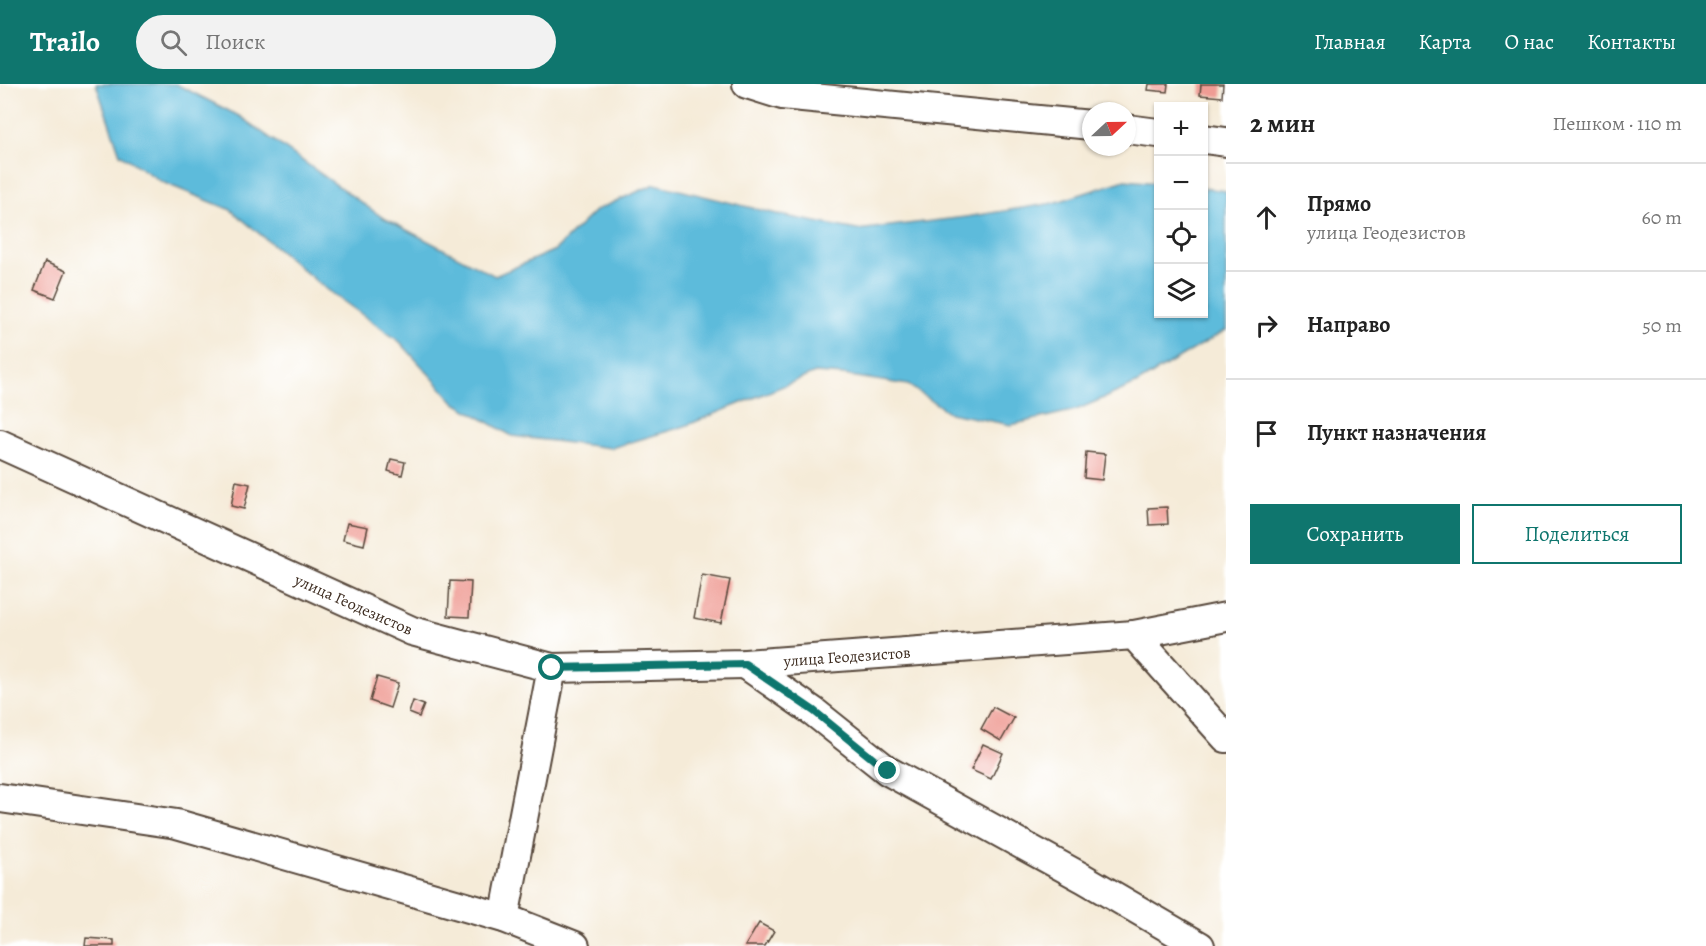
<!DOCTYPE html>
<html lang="ru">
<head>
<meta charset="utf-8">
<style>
	:root { --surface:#fff; --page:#f2f2f2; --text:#222; --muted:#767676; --line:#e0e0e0; --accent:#0f766e }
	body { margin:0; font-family:Alegreya,serif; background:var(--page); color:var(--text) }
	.controls { position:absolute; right:18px; top:18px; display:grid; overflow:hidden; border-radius:0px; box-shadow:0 2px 4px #0004 }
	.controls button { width:54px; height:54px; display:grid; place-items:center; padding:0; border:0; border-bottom:2px solid var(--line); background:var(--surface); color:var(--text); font:30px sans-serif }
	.compass { position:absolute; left:1082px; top:18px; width:54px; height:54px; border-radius:50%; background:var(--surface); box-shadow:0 2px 4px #0004; rotate:68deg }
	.stop { position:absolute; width:18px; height:18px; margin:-14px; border:4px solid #0f766e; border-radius:50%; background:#fff }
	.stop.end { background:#0f766e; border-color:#fff; box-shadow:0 2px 6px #0008 }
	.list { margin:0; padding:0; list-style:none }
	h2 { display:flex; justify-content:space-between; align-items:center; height:78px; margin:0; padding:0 24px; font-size:26px }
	h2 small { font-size:20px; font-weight:400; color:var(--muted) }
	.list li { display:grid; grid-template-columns:39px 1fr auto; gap:18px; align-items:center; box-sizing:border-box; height:108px; padding:0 24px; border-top:2px solid var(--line) }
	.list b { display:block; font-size:22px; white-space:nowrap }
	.list p { margin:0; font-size:20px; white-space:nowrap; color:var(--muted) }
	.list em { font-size:20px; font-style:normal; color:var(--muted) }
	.actions { display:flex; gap:12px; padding:18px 24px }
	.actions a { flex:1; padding:14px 0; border:2px solid var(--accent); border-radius:0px; text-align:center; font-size:21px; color:var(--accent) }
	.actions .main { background:var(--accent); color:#fff }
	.icon { flex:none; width:33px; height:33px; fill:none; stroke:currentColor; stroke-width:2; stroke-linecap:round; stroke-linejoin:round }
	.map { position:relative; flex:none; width:1226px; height:862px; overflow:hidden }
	header { display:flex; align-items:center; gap:36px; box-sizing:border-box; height:84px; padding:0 30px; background:var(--accent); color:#fff }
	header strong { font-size:28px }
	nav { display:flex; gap:33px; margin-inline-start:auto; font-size:21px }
	.search { width:420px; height:54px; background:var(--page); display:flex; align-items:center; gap:15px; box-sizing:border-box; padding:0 21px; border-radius:33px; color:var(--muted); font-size:22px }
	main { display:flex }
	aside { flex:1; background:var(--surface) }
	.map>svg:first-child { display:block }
	.water { fill:#5dbbdb; stroke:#4c727c; stroke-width:1.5 }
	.building { fill:#ef9c94 }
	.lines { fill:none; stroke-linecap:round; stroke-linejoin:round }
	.minor-casing { stroke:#57473a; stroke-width:32 }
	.minor { stroke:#fff; stroke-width:28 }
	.route { stroke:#0f766e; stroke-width:8 }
	.labels { text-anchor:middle; stroke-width:5; stroke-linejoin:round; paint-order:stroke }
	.street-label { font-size:16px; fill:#3b2a1e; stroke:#fff }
</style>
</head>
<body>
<header>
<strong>Trailo</strong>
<div class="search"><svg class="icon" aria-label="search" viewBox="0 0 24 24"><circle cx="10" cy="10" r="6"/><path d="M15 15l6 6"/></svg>Поиск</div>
<nav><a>Главная</a><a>Карта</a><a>О нас</a><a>Контакты</a></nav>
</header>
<main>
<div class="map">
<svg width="1226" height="862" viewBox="0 0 1226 862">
	<rect width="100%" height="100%" fill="#fff"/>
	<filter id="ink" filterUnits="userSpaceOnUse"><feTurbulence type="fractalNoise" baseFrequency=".0167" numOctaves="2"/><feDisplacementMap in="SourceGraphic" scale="12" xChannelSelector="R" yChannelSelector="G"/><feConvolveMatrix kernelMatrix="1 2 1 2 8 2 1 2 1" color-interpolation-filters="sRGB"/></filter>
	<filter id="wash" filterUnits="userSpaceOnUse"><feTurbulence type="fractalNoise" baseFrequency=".008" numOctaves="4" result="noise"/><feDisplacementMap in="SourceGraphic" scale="24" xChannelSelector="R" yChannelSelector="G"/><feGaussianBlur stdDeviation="1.35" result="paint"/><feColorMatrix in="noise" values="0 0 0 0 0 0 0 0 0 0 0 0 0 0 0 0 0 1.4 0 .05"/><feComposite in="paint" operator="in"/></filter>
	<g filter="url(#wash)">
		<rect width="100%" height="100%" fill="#f5ebd8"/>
		<!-- water -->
		<polygon class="water" points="96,0 176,0 239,32 382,133 495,192 555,166 596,126 655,100 785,132 857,146 966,133 1054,119 1125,96 1158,99 1158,230 1204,230 1204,104 1226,107 1226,246 1136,300 1076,326 1011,341 950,329 908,301 844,291 815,289 685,342 611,364 512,352 455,319 400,258 321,201 231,126 162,98 120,70"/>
		<g id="blocks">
			<!-- building -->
			<g class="building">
				<polygon points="1149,0 1168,0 1167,8 1148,6"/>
				<polygon points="1201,0 1223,0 1222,13 1200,11"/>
				<polygon points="45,178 66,187 55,214 34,206"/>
				<polygon points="1086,368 1105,370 1102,396 1084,394"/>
				<polygon points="391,375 405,378 402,391 388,387"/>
				<polygon points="236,397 250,400 244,425 231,422"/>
				<polygon points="1167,423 1168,440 1149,441 1148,424"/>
				<polygon points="347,439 368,443 364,461 343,456"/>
				<polygon points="702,491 730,496 721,539 694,534"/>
				<polygon points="450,497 471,498 469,533 448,532"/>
				<polygon points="377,593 398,599 390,624 370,617"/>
				<polygon points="413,617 424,621 419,633 409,629"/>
				<polygon points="993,623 1014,634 1001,657 981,645"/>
				<polygon points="983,660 1003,669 991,695 971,686"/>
				<polygon points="759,839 774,847 765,862 745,862"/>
				<polygon points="86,854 114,856 114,862 85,862"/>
			</g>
		</g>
	</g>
	<g filter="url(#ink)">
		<use href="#blocks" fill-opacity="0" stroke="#57473a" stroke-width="1.5"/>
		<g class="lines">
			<!-- minor casing -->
			<g class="minor-casing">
				<g id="minor">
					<polyline points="747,0 782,11 1091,41"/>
					<polyline points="1127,45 1158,49"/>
					<polyline points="1204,55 1226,58"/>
					<polyline points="0,360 412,547 552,584 745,580 1134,551 1226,654"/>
					<polyline points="1134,551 1226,533"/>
					<polyline points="745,580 814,628 888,687 1083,794 1200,862"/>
					<polyline points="0,714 177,740 504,834 575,862"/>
					<polyline points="504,834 552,584"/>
				</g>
			</g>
			<!-- minor -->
			<use href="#minor" class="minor"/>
		</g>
	</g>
	<g class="lines" filter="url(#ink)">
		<!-- route -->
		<polyline class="route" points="552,584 745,580 814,627 888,687"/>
	</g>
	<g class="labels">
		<!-- street labels -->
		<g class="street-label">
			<text transform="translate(354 520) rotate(24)" y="6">улица Геодезистов</text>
			<text transform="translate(847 572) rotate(-4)" y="6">улица Геодезистов</text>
		</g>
	</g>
</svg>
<div class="controls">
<button>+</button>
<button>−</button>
<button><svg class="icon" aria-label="locate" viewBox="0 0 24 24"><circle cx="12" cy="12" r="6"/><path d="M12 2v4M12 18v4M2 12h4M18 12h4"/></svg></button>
<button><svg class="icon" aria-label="layers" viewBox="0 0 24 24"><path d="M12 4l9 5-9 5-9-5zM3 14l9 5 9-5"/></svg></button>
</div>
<svg class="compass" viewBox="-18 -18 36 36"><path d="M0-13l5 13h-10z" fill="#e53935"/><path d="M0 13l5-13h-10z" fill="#767676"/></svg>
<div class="stop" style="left:552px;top:584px"></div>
<div class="stop end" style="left:888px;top:687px"></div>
</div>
<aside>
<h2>2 мин<small>Пешком · 110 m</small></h2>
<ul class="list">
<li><svg class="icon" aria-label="ahead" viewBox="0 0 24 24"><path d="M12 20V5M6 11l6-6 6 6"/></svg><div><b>Прямо</b><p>улица Геодезистов</p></div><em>60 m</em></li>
<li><svg class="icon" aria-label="right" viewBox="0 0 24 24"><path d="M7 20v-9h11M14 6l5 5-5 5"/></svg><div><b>Направо</b></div><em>50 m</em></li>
<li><svg class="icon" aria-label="arrive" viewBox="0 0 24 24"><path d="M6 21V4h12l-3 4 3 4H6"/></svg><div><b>Пункт назначения</b></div></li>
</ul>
<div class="actions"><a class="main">Сохранить</a><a>Поделиться</a></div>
</aside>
</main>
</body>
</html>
